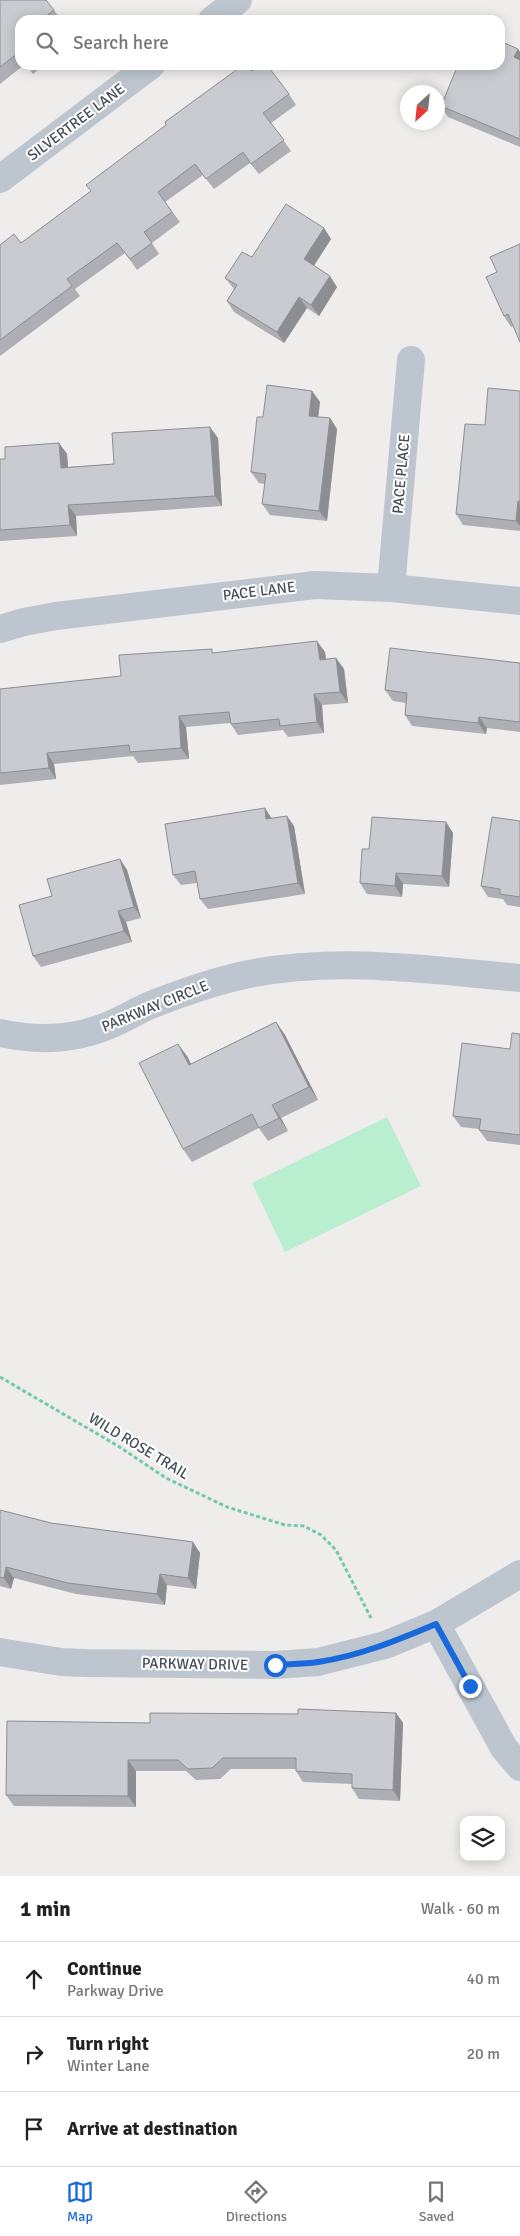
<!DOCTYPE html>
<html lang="en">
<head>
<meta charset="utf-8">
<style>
	:root { --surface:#fff; --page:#f6f6f6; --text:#222; --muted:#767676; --line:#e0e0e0; --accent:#1968dc }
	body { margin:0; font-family:Signika,sans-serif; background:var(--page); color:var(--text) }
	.controls { position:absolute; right:15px; bottom:15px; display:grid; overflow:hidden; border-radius:10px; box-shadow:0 2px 12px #0003 }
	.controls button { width:45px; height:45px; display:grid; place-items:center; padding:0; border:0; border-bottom:1px solid var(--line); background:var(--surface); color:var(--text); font:25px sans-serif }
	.compass { position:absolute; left:400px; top:85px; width:45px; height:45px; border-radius:50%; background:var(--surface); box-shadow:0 2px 12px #0003; rotate:207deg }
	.stop { position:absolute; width:15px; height:15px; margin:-11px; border:4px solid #1968dc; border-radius:50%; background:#fff }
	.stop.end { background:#1968dc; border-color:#fff; box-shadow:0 1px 5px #0008 }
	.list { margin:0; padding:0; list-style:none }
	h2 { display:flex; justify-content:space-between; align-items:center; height:65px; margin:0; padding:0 20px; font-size:21px }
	h2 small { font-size:16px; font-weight:400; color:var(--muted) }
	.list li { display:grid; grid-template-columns:32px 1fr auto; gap:15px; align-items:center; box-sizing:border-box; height:75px; padding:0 20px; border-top:1px solid var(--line) }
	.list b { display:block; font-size:19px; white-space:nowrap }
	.list p { margin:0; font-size:16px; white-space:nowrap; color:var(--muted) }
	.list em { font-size:16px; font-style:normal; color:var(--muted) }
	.icon { flex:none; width:28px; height:28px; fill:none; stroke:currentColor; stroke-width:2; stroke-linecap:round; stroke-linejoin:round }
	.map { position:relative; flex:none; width:520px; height:1876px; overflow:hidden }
	.search { position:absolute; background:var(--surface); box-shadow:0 2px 12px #0003; left:15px; right:15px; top:15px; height:55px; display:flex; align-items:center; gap:12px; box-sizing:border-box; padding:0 18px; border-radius:15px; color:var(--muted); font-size:19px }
	.sheet { height:290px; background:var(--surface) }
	nav { display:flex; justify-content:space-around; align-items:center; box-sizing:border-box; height:70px; border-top:1px solid var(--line); background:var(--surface); font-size:14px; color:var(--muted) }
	nav a { display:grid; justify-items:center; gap:2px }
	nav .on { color:var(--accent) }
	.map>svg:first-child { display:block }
	.green { fill:#b9eecf }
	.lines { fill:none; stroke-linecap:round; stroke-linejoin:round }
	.path { stroke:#72cba2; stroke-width:3; stroke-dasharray:4 2.5; stroke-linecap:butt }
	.minor { stroke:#bdc6cf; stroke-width:28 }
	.wall { fill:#adafb4 }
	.shaded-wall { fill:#8d8e92 }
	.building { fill:#c9cbd1; stroke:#8d8e92 }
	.route { stroke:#1968dc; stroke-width:6 }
	.labels { text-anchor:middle; stroke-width:4; stroke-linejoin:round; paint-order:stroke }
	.street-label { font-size:15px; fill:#454f59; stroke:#fff }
</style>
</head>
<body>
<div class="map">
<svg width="520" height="1876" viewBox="0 0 520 1876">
	<rect width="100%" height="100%" fill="#efecec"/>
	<!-- green -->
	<polygon class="green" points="387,1117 421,1186 285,1252 252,1183"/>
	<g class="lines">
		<!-- path -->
		<polyline class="path" points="0,1377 118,1446 166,1478 227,1507 285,1525 304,1526 321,1535 336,1550 371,1618"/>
		<!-- minor -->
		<g class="minor">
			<polyline points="212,20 238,0"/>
			<polyline points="0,179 151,65"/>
			<polyline points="391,588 411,360"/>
			<polyline points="0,629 24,622 56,616 315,585 391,588 520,601"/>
			<path d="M0,1033C40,1042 77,1040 114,1023C126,1018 137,1011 148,1006C181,993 214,981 249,974C339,956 430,970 520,978"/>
			<polyline points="436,1624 504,1748 520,1767"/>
			<polyline points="0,1652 61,1662 85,1663 275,1665 318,1662 385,1645 436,1624 520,1574"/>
		</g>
	</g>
	<!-- wall -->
	<g class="wall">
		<polygon points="0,0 54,10 61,20 20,20 20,65 24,65 0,84"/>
		<polygon points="518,49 520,52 520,147 448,117 441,106 500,65"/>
		<polygon points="27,65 44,65 33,74"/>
		<polygon points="252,71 289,94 296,105 271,123 291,151 259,174 250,163 214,189 203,175 165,202 180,222 152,243 159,254 137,270 125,253 75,289 80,296 0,356 0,245 21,243"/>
		<polygon points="324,228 331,239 314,266 337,287 319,316 307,308 284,343 234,312 227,301 234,289 225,278 252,257"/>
		<polygon points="497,272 513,326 511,327 504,316"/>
		<polygon points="312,391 320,402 318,417 330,418 337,429 327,521 270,515 262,504 265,484 259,483 251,472 263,417"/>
		<polygon points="520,391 520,531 463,525 456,514 485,425"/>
		<polygon points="218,438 222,506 76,516 77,536 0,541 0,459 5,459 59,443 67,454 68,467 114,464"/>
		<polygon points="325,652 326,659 336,658 344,669 348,703 322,705 324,733 288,737 283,730 238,735 230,723 186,727 189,759 138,763 133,756 54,764 56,779 0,785 0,689 121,676 214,653"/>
		<polygon points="520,663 520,732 487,728 486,734 412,726 405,715 406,703 393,701 385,690"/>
		<polygon points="265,808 271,818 294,826 305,894 208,909 200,899 197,883 181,885 173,875"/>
		<polygon points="520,821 520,907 507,905 503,899 488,897 481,886"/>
		<polygon points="446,822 453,833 449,887 403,884 402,897 367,894 360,883 369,849"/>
		<polygon points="120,859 127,870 141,918 126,922 132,942 41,967 33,956 52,896"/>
		<polygon points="276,1022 285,1035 318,1100 281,1118 288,1131 268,1141 259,1128 192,1162 183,1149 187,1056 191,1064"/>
		<polygon points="520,1034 520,1145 487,1141 479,1130 479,1129 461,1127 453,1116 510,1049"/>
		<polygon points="0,1510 51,1523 193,1542 200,1553 196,1589 167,1585 165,1605 76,1594 14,1578 11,1589 0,1586"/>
		<polygon points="396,1713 403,1723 400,1801 359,1799 352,1788 352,1784 303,1782 296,1771 296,1769 231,1769 220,1779 196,1780 186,1771 136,1771 136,1807 14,1806 6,1795 150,1723 298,1714"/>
	</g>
	<!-- shaded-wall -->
	<g class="shaded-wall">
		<polygon points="518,49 520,52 520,65 514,57"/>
		<polygon points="324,228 331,239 311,270 304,259"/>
		<polygon points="330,276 337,287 319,316 311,305"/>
		<polygon points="299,297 307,308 284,343 277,332"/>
		<polygon points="312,391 320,402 317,427 309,416"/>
		<polygon points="330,418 337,429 327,521 319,511"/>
		<polygon points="210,427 218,438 222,506 215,496"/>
		<polygon points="59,443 67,454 69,479 61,468"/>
		<polygon points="518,501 520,503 520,526 516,521"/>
		<polygon points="68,505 76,516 77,536 70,525"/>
		<polygon points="317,641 325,652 327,670 320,660"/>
		<polygon points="336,658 344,669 348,703 340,692"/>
		<polygon points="314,694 322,705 324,733 317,722"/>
		<polygon points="179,716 186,727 189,759 181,748"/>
		<polygon points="479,717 487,728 486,734 478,723"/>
		<polygon points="47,753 54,764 56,779 49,768"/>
		<polygon points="265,808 272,819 266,819"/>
		<polygon points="287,816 294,826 305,894 298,883"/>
		<polygon points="446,822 453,833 449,887 442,876"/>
		<polygon points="120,859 127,870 141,918 134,907"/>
		<polygon points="396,873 403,884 402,897 395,886"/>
		<polygon points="118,911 126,922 132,942 124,931"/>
		<polygon points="276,1022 285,1035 318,1100 309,1087"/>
		<polygon points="178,1044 187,1056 198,1078 189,1065"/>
		<polygon points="272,1105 281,1118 288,1131 279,1118"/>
		<polygon points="193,1542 200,1553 196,1589 188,1578"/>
		<polygon points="6,1567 14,1578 11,1589 4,1578"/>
		<polygon points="160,1574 167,1585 165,1605 157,1594"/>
		<polygon points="396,1713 403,1723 400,1801 393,1790"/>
		<polygon points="128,1760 136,1771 136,1807 128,1796"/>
	</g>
	<!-- building -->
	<g class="building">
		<polygon points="0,0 46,0 54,10 41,20 20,20 20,55 18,53 0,67"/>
		<polygon points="500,41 518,49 514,57 520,60 520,139 441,106 458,65 500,65"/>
		<polygon points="243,65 247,65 252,71 260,65 267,65 289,94 263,113 284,140 251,164 243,152 206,179 195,164 158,192 172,212 144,232 152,243 130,259 117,243 67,279 72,286 0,340 0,245 14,234 21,243 91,191 86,185 166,125 165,122"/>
		<polygon points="286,204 324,228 304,259 330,276 311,305 299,297 277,332 227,301 237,285 225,278 242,252 252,257"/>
		<polygon points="520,244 520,342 508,314 504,316 486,277 497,272 490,257"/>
		<polygon points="267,385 312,391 309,416 330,418 319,511 262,504 266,474 251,472 257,417 263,417"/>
		<polygon points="488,388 520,391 520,501 518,501 516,521 456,514 465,424 485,425"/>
		<polygon points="210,427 215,496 68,505 70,525 0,530 0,459 5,459 5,447 59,443 61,468 114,464 112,433"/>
		<polygon points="317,641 320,660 336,658 340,692 314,694 317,722 280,726 279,719 231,724 229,712 179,716 181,748 130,752 129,745 47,753 49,768 0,773 0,689 121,676 119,655 212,649 212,653"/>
		<polygon points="390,648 520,663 520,722 479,717 478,723 405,715 407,693 385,690"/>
		<polygon points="265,808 266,819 287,816 298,883 200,899 195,871 173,875 165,824"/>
		<polygon points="372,817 446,822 442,876 396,873 395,886 360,883 362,849 369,849"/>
		<polygon points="492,817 520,821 520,897 500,894 500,889 481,886"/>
		<polygon points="120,859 134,907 118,911 124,931 33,956 19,905 52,896 47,879"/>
		<polygon points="276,1022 309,1087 272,1105 279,1118 259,1128 252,1114 183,1149 139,1063 178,1044 189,1065"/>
		<polygon points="512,1033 520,1034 520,1135 479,1130 481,1119 453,1116 462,1043 510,1049"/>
		<polygon points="0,1510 51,1523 193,1542 188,1578 160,1574 157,1594 68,1583 6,1567 4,1578 0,1577"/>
		<polygon points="298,1709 396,1713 393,1790 352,1788 352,1774 296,1771 296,1758 223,1758 212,1768 188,1769 178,1760 128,1760 128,1796 6,1795 7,1721 150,1723 150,1713 298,1714"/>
	</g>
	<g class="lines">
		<!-- route -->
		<path class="route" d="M275,1665C289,1664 304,1664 318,1662C359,1656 398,1640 436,1624L470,1686"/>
	</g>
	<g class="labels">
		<!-- street labels -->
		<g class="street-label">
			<text transform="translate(76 122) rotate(-37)" y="5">SILVERTREE LANE</text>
			<text transform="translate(401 474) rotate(-85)" y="5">PACE PLACE</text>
			<text transform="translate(259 591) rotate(-7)" y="5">PACE LANE</text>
			<text transform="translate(155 1006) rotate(-22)" y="5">PARKWAY CIRCLE</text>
			<text transform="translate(139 1446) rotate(31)" y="5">WILD ROSE TRAIL</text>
			<text transform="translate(195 1664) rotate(1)" y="5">PARKWAY DRIVE</text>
		</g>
	</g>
</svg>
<div class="controls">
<button><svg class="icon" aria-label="layers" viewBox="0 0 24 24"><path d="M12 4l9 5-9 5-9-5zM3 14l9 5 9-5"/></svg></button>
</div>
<svg class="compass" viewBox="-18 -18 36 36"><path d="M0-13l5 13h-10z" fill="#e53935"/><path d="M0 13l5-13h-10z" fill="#767676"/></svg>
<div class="stop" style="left:275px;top:1665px"></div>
<div class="stop end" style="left:470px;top:1686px"></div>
<div class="search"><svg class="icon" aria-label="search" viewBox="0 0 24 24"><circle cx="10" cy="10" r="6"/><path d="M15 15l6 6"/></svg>Search here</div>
</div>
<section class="sheet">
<h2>1 min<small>Walk · 60 m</small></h2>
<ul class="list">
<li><svg class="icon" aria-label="ahead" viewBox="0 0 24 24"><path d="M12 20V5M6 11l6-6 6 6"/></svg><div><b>Continue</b><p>Parkway Drive</p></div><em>40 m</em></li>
<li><svg class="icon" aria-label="right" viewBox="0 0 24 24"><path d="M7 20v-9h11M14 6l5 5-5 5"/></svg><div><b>Turn right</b><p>Winter Lane</p></div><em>20 m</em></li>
<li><svg class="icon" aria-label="arrive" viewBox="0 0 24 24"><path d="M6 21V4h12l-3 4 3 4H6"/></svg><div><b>Arrive at destination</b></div></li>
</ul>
</section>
<nav>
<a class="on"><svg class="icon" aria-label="map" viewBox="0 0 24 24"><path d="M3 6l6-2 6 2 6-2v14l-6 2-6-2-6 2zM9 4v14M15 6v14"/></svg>Map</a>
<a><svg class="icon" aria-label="directions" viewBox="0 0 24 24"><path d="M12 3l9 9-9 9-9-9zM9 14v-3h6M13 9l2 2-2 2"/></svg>Directions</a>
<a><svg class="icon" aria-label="saved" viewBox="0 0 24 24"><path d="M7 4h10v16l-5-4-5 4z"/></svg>Saved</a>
</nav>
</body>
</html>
